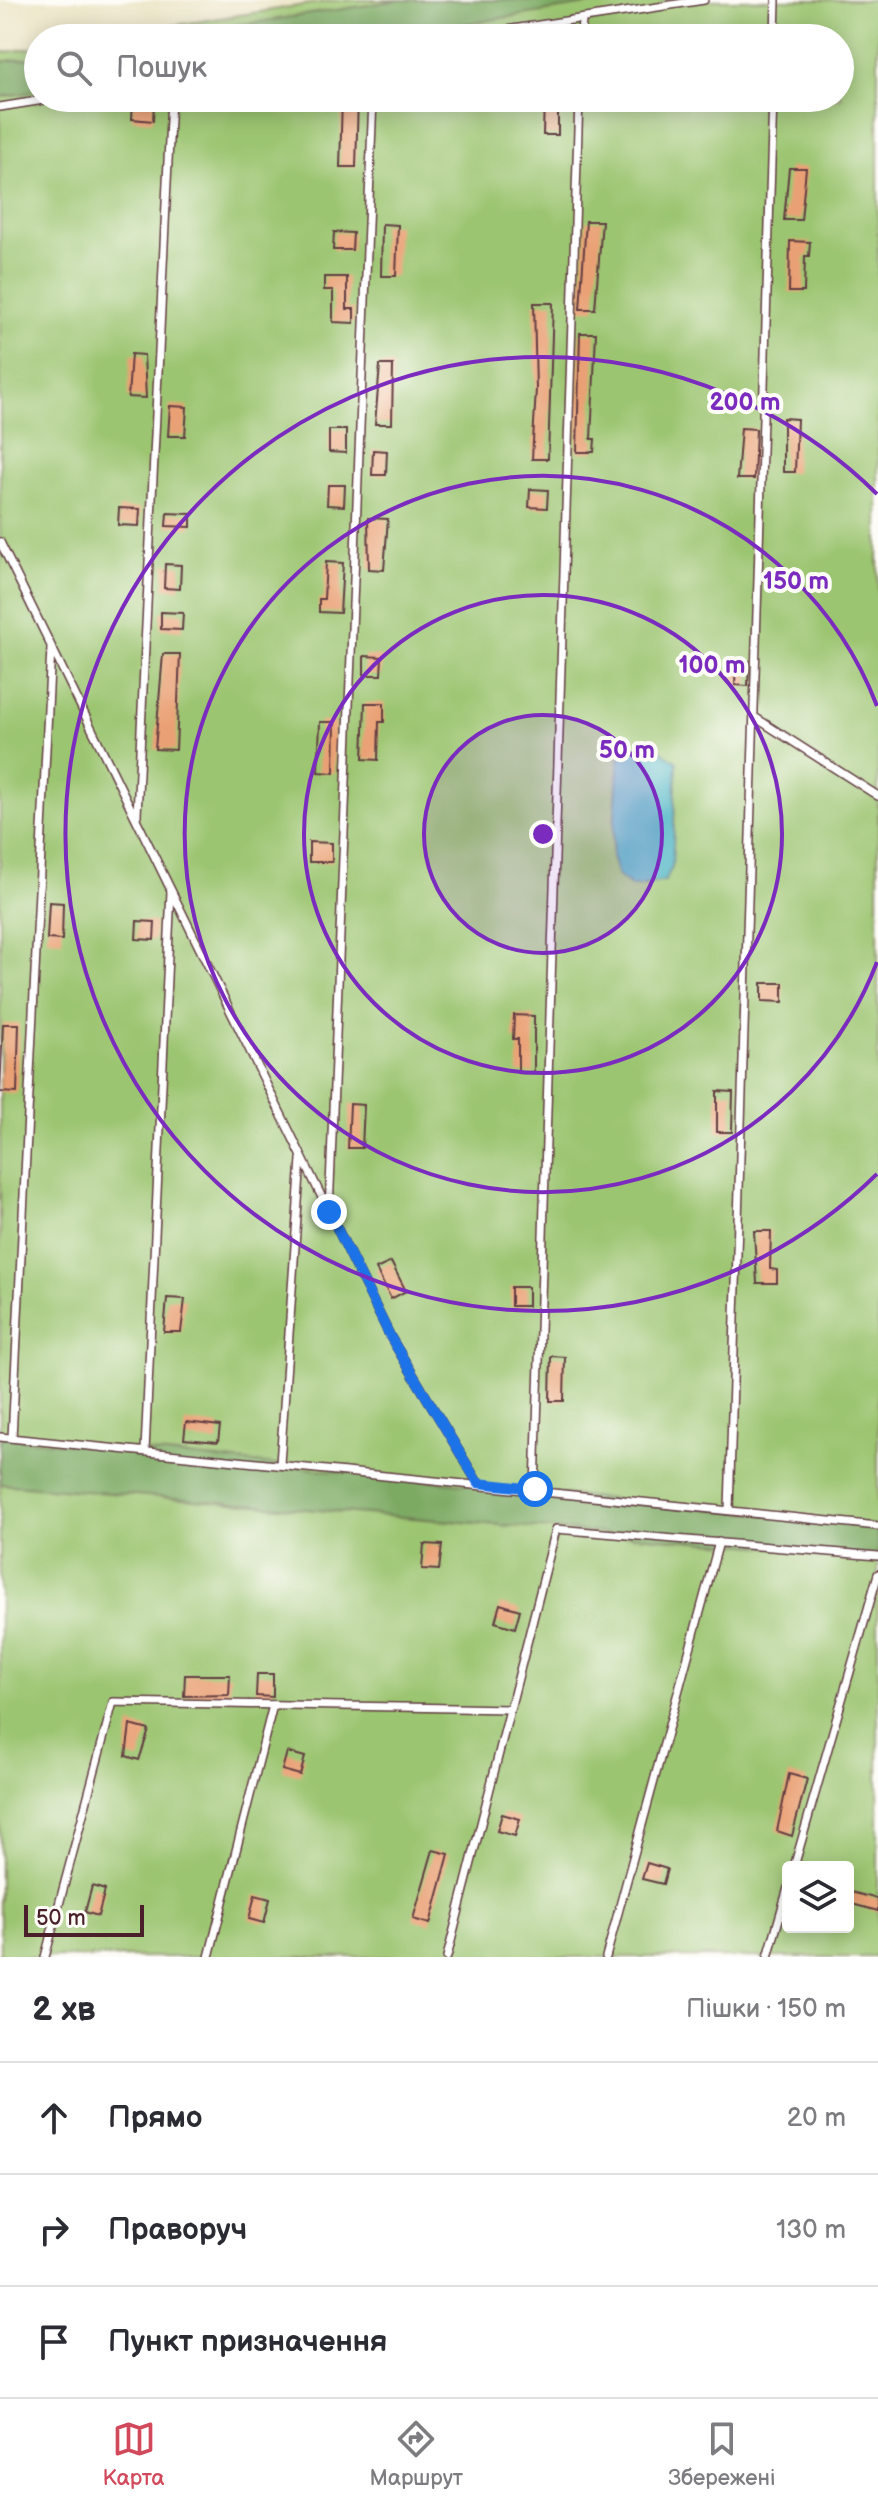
<!DOCTYPE html>
<html lang="uk">
<head>
<meta charset="utf-8">
<style>
	:root { --surface:#fff; --page:#f7f7f7; --text:#2b2b33; --muted:#7c7c81; --line:#e1e1e2; --accent:#d1495b }
	body { margin:0; font-family:"Balsamiq Sans",sans-serif; background:var(--page); color:var(--text) }
	.controls { position:absolute; right:24px; bottom:24px; display:grid; overflow:hidden; border-radius:8px; box-shadow:0 4px 20px #0003 }
	.controls button { width:72px; height:72px; display:grid; place-items:center; padding:0; border:0; border-bottom:2px solid var(--line); background:var(--surface); color:var(--text); font:40px sans-serif }
	.scale { position:absolute; left:24px; bottom:20px; width:120px; box-sizing:border-box; padding-left:8px; border:4px solid #4a1f2b; border-top:0; font-size:22px; line-height:28px; white-space:nowrap; color:#4a1f2b; -webkit-text-stroke:6px #fdfcf7; paint-order:stroke }
	.stop { position:absolute; width:24px; height:24px; margin:-18px; border:6px solid #1a73e8; border-radius:50%; background:#fff }
	.stop.end { background:#1a73e8; border-color:#fff; box-shadow:0 2px 8px #0008 }
	.list { margin:0; padding:0; list-style:none }
	h2 { display:flex; justify-content:space-between; align-items:center; height:104px; margin:0; padding:0 32px; font-size:34px }
	h2 small { font-size:26px; font-weight:400; color:var(--muted) }
	.list li { display:grid; grid-template-columns:52px 1fr auto; gap:24px; align-items:center; box-sizing:border-box; height:112px; padding:0 32px; border-top:2px solid var(--line) }
	.list b { display:block; font-size:30px; white-space:nowrap }
	.list em { font-size:26px; font-style:normal; color:var(--muted) }
	.icon { flex:none; width:44px; height:44px; fill:none; stroke:currentColor; stroke-width:2; stroke-linecap:round; stroke-linejoin:round }
	.map { position:relative; flex:none; width:878px; height:1957px; overflow:hidden }
	.search { position:absolute; background:var(--surface); box-shadow:0 4px 20px #0003; left:24px; right:24px; top:24px; height:88px; display:flex; align-items:center; gap:20px; box-sizing:border-box; padding:0 28px; border-radius:44px; color:var(--muted); font-size:30px }
	.sheet { height:440px; background:var(--surface) }
	nav { display:flex; justify-content:space-around; align-items:center; box-sizing:border-box; height:112px; border-top:2px solid var(--line); background:var(--surface); font-size:22px; color:var(--muted) }
	nav a { display:grid; justify-items:center; gap:4px }
	nav .on { color:var(--accent) }
	.map>svg:first-child { display:block }
	.green { fill:#9cc571; stroke:#73724e; stroke-width:2; fill-rule:evenodd }
	.forest { fill:#7daa63; stroke:#646447; stroke-width:2 }
	.water { fill:#46b2c4; stroke:#486878; stroke-width:2 }
	.building { fill:#eaa074 }
	.lines { fill:none; stroke-linecap:round; stroke-linejoin:round }
	.service-casing { stroke:#623d42; stroke-width:10 }
	.service { stroke:#fff; stroke-width:7 }
	.route { stroke:#1a73e8; stroke-width:10 }
	.ring { fill:none; stroke:#7b2cbf; stroke-width:4 }
	.centre { fill:#7b2cbf; stroke:#fdfcf7; stroke-width:4 }
	.ring-label { font-size:24px; text-anchor:middle; font-weight:bold; fill:#7b2cbf; stroke:#fdfcf7; stroke-width:8; stroke-linejoin:round; paint-order:stroke }
</style>
</head>
<body>
<div class="map">
<svg width="878" height="1957" viewBox="0 0 878 1957">
	<rect width="100%" height="100%" fill="#fdfcf7"/>
	<filter id="ink" filterUnits="userSpaceOnUse"><feTurbulence type="fractalNoise" baseFrequency=".0125" numOctaves="2"/><feDisplacementMap in="SourceGraphic" scale="16" xChannelSelector="R" yChannelSelector="G"/><feConvolveMatrix kernelMatrix="1 2 1 2 8 2 1 2 1" color-interpolation-filters="sRGB"/></filter>
	<filter id="wash" filterUnits="userSpaceOnUse"><feTurbulence type="fractalNoise" baseFrequency=".006" numOctaves="4" result="noise"/><feDisplacementMap in="SourceGraphic" scale="32" xChannelSelector="R" yChannelSelector="G"/><feGaussianBlur stdDeviation="1.8" result="paint"/><feColorMatrix in="noise" values="0 0 0 0 0 0 0 0 0 0 0 0 0 0 0 0 0 1.4 0 .05"/><feComposite in="paint" operator="in"/></filter>
	<g filter="url(#wash)">
		<rect width="100%" height="100%" fill="#ebe4c4"/>
		<!-- green -->
		<path class="green" d="M336,0H878V1957H0V53L38,47V98H840V38H94ZM788,1867H848V1927H788Z"/>
		<!-- forest -->
		<g class="forest">
			<polygon points="400,0 618,0 375,38 157,38"/>
			<polygon points="38,57 38,91 0,97 0,62"/>
			<polygon points="0,1437 878,1526 878,1556 0,1484"/>
		</g>
		<!-- water -->
		<polygon class="water" points="654,746 677,762 672,867 665,881 632,887 618,876 612,857 619,758 634,748"/>
		<g id="blocks">
			<!-- building -->
			<g class="building">
				<polygon points="342,98 358,98 356,167 340,167"/>
				<polygon points="544,98 558,98 558,135 543,135"/>
				<polygon points="133,101 154,103 153,121 132,119"/>
				<polygon points="789,168 806,168 801,220 784,220"/>
				<polygon points="586,221 602,221 595,309 580,309"/>
				<polygon points="382,224 398,225 396,276 381,276"/>
				<polygon points="334,232 353,233 352,250 333,250"/>
				<polygon points="790,241 810,242 809,256 805,256 804,292 789,292"/>
				<polygon points="324,277 347,277 347,309 354,309 354,323 333,322 333,290 324,290"/>
				<polygon points="534,303 553,303 548,459 532,459 536,389"/>
				<polygon points="580,333 596,333 591,439 595,439 594,452 577,452"/>
				<polygon points="131,354 144,355 146,398 128,397"/>
				<polygon points="380,365 393,365 392,424 375,424"/>
				<polygon points="170,406 187,407 185,436 168,436"/>
				<polygon points="783,418 797,419 795,472 783,472"/>
				<polygon points="741,428 756,429 754,479 737,479"/>
				<polygon points="329,430 346,430 346,453 329,452"/>
				<polygon points="373,450 387,451 386,475 372,475"/>
				<polygon points="328,485 345,485 344,506 327,505"/>
				<polygon points="530,489 548,490 547,508 529,507"/>
				<polygon points="119,508 140,509 139,526 118,525"/>
				<polygon points="167,513 191,514 191,527 166,526"/>
				<polygon points="368,518 388,519 384,570 369,569"/>
				<polygon points="326,562 343,563 340,613 319,612 319,599 324,599"/>
				<polygon points="165,564 181,565 180,589 164,588"/>
				<polygon points="161,612 183,613 182,630 161,629"/>
				<polygon points="163,654 180,654 176,750 155,749"/>
				<polygon points="364,656 382,657 381,675 364,675"/>
				<polygon points="736,661 749,661 748,686 735,685"/>
				<polygon points="365,703 384,703 384,722 379,722 378,760 363,759"/>
				<polygon points="320,722 335,722 334,773 318,772"/>
				<polygon points="309,842 332,843 332,862 309,862"/>
				<polygon points="49,902 63,903 62,940 47,939"/>
				<polygon points="137,921 155,922 154,940 136,939"/>
				<polygon points="762,983 783,983 783,1002 762,1001"/>
				<polygon points="514,1015 534,1016 534,1073 518,1073 518,1039 513,1039"/>
				<polygon points="3,1024 19,1024 17,1093 0,1092"/>
				<polygon points="717,1091 733,1092 732,1132 717,1132"/>
				<polygon points="350,1104 364,1105 362,1148 348,1148"/>
				<polygon points="754,1231 771,1231 770,1269 777,1270 777,1283 757,1283"/>
				<polygon points="391,1262 406,1291 391,1299 376,1269"/>
				<rect x="511" y="1287" width="17" height="19"/>
				<polygon points="167,1298 185,1299 181,1332 164,1332"/>
				<polygon points="551,1356 565,1357 564,1401 550,1401"/>
				<polygon points="186,1422 220,1426 218,1442 184,1439"/>
				<polygon points="424,1544 442,1545 439,1570 422,1569"/>
				<polygon points="500,1604 520,1610 515,1628 495,1622"/>
				<polygon points="257,1674 273,1674 273,1697 256,1696"/>
				<polygon points="185,1675 230,1675 229,1695 184,1696"/>
				<polygon points="130,1725 149,1730 139,1760 126,1756"/>
				<polygon points="287,1752 305,1757 300,1775 282,1770"/>
				<polygon points="789,1774 807,1779 792,1836 777,1831"/>
				<polygon points="502,1814 520,1819 515,1836 497,1831"/>
				<polygon points="433,1850 449,1854 430,1924 413,1919"/>
				<polygon points="647,1863 667,1869 663,1884 642,1879"/>
				<polygon points="92,1886 105,1890 98,1916 85,1912"/>
				<polygon points="851,1892 878,1899 878,1911 848,1903"/>
				<polygon points="255,1895 270,1899 264,1923 249,1919"/>
			</g>
		</g>
	</g>
	<g filter="url(#ink)">
		<use href="#blocks" fill-opacity="0" stroke="#623d42" stroke-width="2"/>
		<g class="lines">
			<!-- service casing -->
			<g class="service-casing">
				<g id="service">
					<polyline points="453,38 704,0"/>
					<polyline points="581,38 582,19"/>
					<polyline points="775,38 776,0"/>
					<polyline points="0,107 56,98"/>
					<polyline points="0,542 391,1338 478,1483"/>
					<polyline points="756,718 878,796"/>
					<polyline points="137,815 171,98"/>
					<polyline points="329,1212 373,98"/>
					<polyline points="0,1437 878,1526"/>
					<polyline points="12,1438 51,648"/>
					<polyline points="145,1451 171,891"/>
					<polyline points="280,1464 301,1159"/>
					<polyline points="535,1489 579,98"/>
					<polyline points="729,1510 773,98"/>
					<polyline points="794,1867 878,1574"/>
					<polyline points="45,1957 113,1702 510,1709"/>
					<polyline points="209,1957 273,1705"/>
					<polyline points="447,1957 556,1529 878,1556"/>
					<polyline points="606,1957 719,1542"/>
					<polyline points="768,1957 788,1888"/>
				</g>
			</g>
			<!-- service -->
			<use href="#service" class="service"/>
		</g>
	</g>
	<g class="lines" filter="url(#ink)">
		<!-- route -->
		<polyline class="route" points="329,1212 391,1338 478,1483 535,1489"/>
	</g>
	<!-- distance rings -->
	<circle cx="543" cy="834" r="119" fill="#7b2cbf" fill-opacity=".12"/>
	<g class="ring">
		<circle cx="543" cy="834" r="119"/>
		<circle cx="543" cy="834" r="239"/>
		<path d="M877 962A358 358 0 1 1 877 706"/>
		<path d="M877 1174A477 477 0 1 1 877 494"/>
	</g>
	<circle cx="543" cy="834" r="12" class="centre"/>
	<g class="ring-label">
		<text x="745" y="410">200 m</text>
		<text x="796" y="589">150 m</text>
		<text x="712" y="673">100 m</text>
		<text x="627" y="758">50 m</text>
	</g>
</svg>
<div class="controls">
<button><svg class="icon" aria-label="layers" viewBox="0 0 24 24"><path d="M12 4l9 5-9 5-9-5zM3 14l9 5 9-5"/></svg></button>
</div>
<div class="scale">50 m</div>
<div class="stop" style="left:535px;top:1489px"></div>
<div class="stop end" style="left:329px;top:1212px"></div>
<div class="search"><svg class="icon" aria-label="search" viewBox="0 0 24 24"><circle cx="10" cy="10" r="6"/><path d="M15 15l6 6"/></svg>Пошук</div>
</div>
<section class="sheet">
<h2>2 хв<small>Пішки · 150 m</small></h2>
<ul class="list">
<li><svg class="icon" aria-label="ahead" viewBox="0 0 24 24"><path d="M12 20V5M6 11l6-6 6 6"/></svg><div><b>Прямо</b></div><em>20 m</em></li>
<li><svg class="icon" aria-label="right" viewBox="0 0 24 24"><path d="M7 20v-9h11M14 6l5 5-5 5"/></svg><div><b>Праворуч</b></div><em>130 m</em></li>
<li><svg class="icon" aria-label="arrive" viewBox="0 0 24 24"><path d="M6 21V4h12l-3 4 3 4H6"/></svg><div><b>Пункт призначення</b></div></li>
</ul>
</section>
<nav>
<a class="on"><svg class="icon" aria-label="map" viewBox="0 0 24 24"><path d="M3 6l6-2 6 2 6-2v14l-6 2-6-2-6 2zM9 4v14M15 6v14"/></svg>Карта</a>
<a><svg class="icon" aria-label="directions" viewBox="0 0 24 24"><path d="M12 3l9 9-9 9-9-9zM9 14v-3h6M13 9l2 2-2 2"/></svg>Маршрут</a>
<a><svg class="icon" aria-label="saved" viewBox="0 0 24 24"><path d="M7 4h10v16l-5-4-5 4z"/></svg>Збережені</a>
</nav>
</body>
</html>
